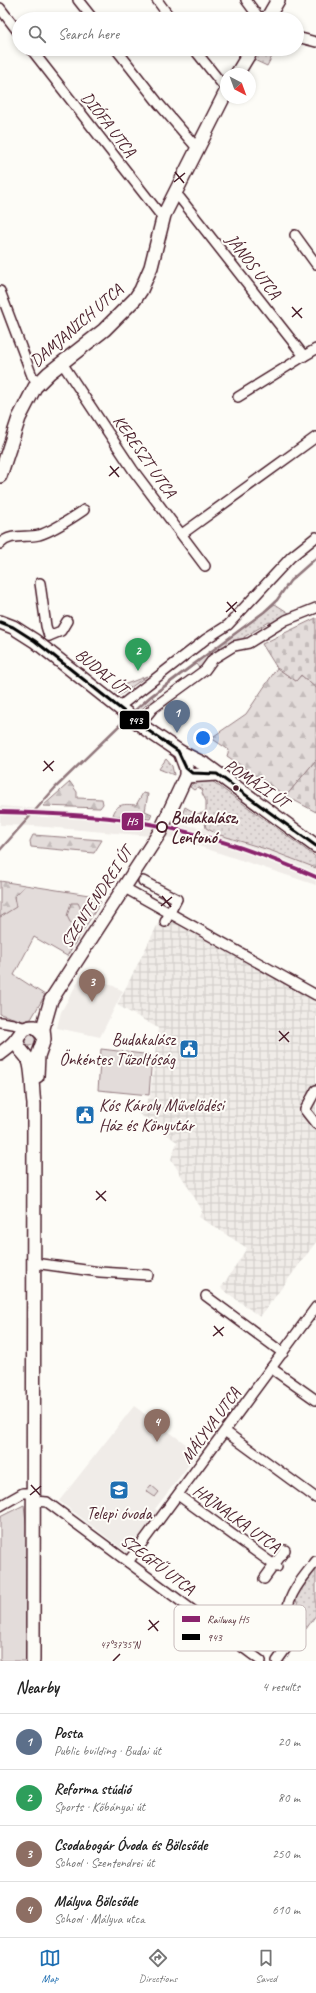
<!DOCTYPE html>
<html lang="en">
<head>
<meta charset="utf-8">
<style>
	:root { --surface:#fff; --page:#f2f2f2; --text:#222; --muted:#767676; --line:#e0e0e0; --accent:#1f6fb2 }
	body { margin:0; font-family:Caveat,sans-serif; background:var(--page); color:var(--text) }
	.compass { position:absolute; left:220px; top:68px; width:36px; height:36px; border-radius:50%; background:var(--surface); box-shadow:0 2px 6px #0003; rotate:139deg }
	.you { position:absolute; left:203px; top:738px; width:14px; height:14px; margin:-10px; border:3px solid #fff; border-radius:50%; background:#1a73e8; box-shadow:0 0 0 6px #1a73e833 }
	.badge { display:grid; place-items:center; width:26px; height:26px; border-radius:50%; background:var(--accent); color:#fff; font-size:13px; font-weight:700 }
	.pin { position:absolute; translate:-50% -33px; filter:drop-shadow(0 1px 2px #0008) }
	.pin::after { content:''; position:absolute; top:21px; width:14px; height:12px; background:inherit; clip-path:polygon(0 0,100% 0,50% 100%) }
	.list { margin:0; padding:0; list-style:none }
	h2 { display:flex; justify-content:space-between; align-items:center; height:52px; margin:0; padding:0 16px; font-size:17px }
	h2 small { font-size:13px; font-weight:400; color:var(--muted) }
	.list li { display:grid; grid-template-columns:26px 1fr auto; gap:12px; align-items:center; box-sizing:border-box; height:56px; padding:0 16px; border-top:1px solid var(--line) }
	.list b { display:block; font-size:15px; white-space:nowrap }
	.list p { margin:0; font-size:13px; white-space:nowrap; color:var(--muted) }
	.list em { font-size:13px; font-style:normal; color:var(--muted) }
	.icon { flex:none; width:22px; height:22px; fill:none; stroke:currentColor; stroke-width:2; stroke-linecap:round; stroke-linejoin:round }
	.map { position:relative; flex:none; width:316px; height:1661px; overflow:hidden }
	.search { position:absolute; background:var(--surface); box-shadow:0 2px 6px #0003; left:12px; right:12px; top:12px; height:44px; display:flex; align-items:center; gap:10px; box-sizing:border-box; padding:0 14px; border-radius:22px; color:var(--muted); font-size:15px }
	.sheet { height:276px; background:var(--surface) }
	nav { display:flex; justify-content:space-around; align-items:center; box-sizing:border-box; height:56px; border-top:1px solid var(--line); background:var(--surface); font-size:11px; color:var(--muted) }
	nav a { display:grid; justify-items:center; gap:2px }
	nav .on { color:var(--accent) }
	.map>svg:first-child { display:block }
	.built { fill:#f0ece8 }
	.industrial { fill:url(#industrial-grid) }
	.grass { fill:#e3dcda; stroke:#967e82 }
	.forest { fill:url(#forest-firs); stroke:#967e82 }
	.cemetery { fill:url(#cemetery-stones); stroke:#967e82 }
	.park { fill:url(#park-dots); stroke:#967e82 }
	.lines { fill:none; stroke-linecap:round; stroke-linejoin:round }
	.stream { stroke:#91777b; stroke-width:2.5 }
	.street-casing { stroke:#4a1f2b; stroke-width:12 }
	.secondary-casing { stroke:#4a1f2b; stroke-width:16 }
	.street { stroke:#fdfcf7; stroke-width:9 }
	.secondary { stroke:#fdfcf7; stroke-width:13 }
	.bus-1-casing { stroke:#fdfcf7; stroke-width:6 }
	.bus-1 { stroke:#000; stroke-width:3 }
	.rail-1-casing { stroke:#fdfcf7; stroke-width:7 }
	.rail-1 { stroke:#8a236c; stroke-width:4 }
	.ticks { fill:none; stroke:#4a1f2b; stroke-width:1.5 }
	.bus-dot { fill:#4a1f2b; stroke:#fdfcf7; stroke-width:1.5 }
	.stop-dot { fill:#fdfcf7; stroke:#4a1f2b; stroke-width:2 }
	.labels { text-anchor:middle; stroke-width:4; stroke-linejoin:round; paint-order:stroke }
	.street-label { font-size:17px; fill:#4a1f2b; stroke:#fdfcf7 }
	.stop-label { font-size:17px; font-weight:bold; fill:#4a1f2b; stroke:#fdfcf7; text-anchor:start }
	.poi-label { font-size:17px; fill:#4a1f2b; stroke:#fdfcf7; text-anchor:end }
	.key { fill:#fdfcf7; stroke:#c7baba; stroke-width:1 }
	.key-label { font-size:11px; fill:#4a1f2b }
	.ticks-label { font-size:10px; text-anchor:middle; fill:#4a1f2b; stroke:#fdfcf7; stroke-width:4; stroke-linejoin:round; paint-order:stroke }
	.line-badge { stroke:#fdfcf7; stroke-width:1.5 }
	.badge-label { font-size:11px; text-anchor:middle; font-weight:bold; fill:#fff }
</style>
</head>
<body>
<div class="map">
<svg width="316" height="1661" viewBox="0 0 316 1661">
	<defs>
		<pattern id="industrial-grid" width="8" height="8" patternUnits="userSpaceOnUse"><rect width="8" height="8" fill="#f0ece8"/><path d="M0 4h8M4 0v8" fill="none" stroke="#cfcac7"/></pattern>
		<pattern id="forest-firs" width="22" height="20" patternUnits="userSpaceOnUse"><rect width="22" height="20" fill="#e3dcda"/><path d="M5 1l3.5 6h-7zM16 11l3.5 6h-7z" fill="#c4bcbb"/></pattern>
		<pattern id="cemetery-stones" width="16" height="16" patternUnits="userSpaceOnUse"><rect width="16" height="16" fill="#e3dcda"/><path d="M2 7V4a2 2 0 0 1 4 0v3zM10 15v-3a2 2 0 0 1 4 0v3z" fill="#c4bcbb"/></pattern>
		<pattern id="park-dots" width="8" height="8" patternUnits="userSpaceOnUse"><rect width="8" height="8" fill="#e3dcda"/><path d="M2 2h.1M6 6h.1" fill="none" stroke="#c4bcbb" stroke-width="1.8" stroke-linecap="round"/></pattern>
	</defs>
	<rect width="100%" height="100%" fill="#fdfcf7"/>
	<filter id="ink" filterUnits="userSpaceOnUse"><feTurbulence type="fractalNoise" baseFrequency=".025" numOctaves="2"/><feDisplacementMap in="SourceGraphic" scale="8" xChannelSelector="R" yChannelSelector="G"/><feConvolveMatrix kernelMatrix="1 2 1 2 8 2 1 2 1" color-interpolation-filters="sRGB"/></filter>
	<g filter="url(#ink)">
		<!-- built -->
		<g class="built">
			<polygon points="0,806 69,811 148,823 153,821 206,828 217,834 272,851 316,868 316,885 174,838 34,826 0,825"/>
			<polygon points="84,971 123,991 100,1037 57,1028 61,1012"/>
			<polygon points="134,1406 198,1453 155,1509 160,1513 129,1554 59,1501"/>
		</g>
		<!-- industrial -->
		<polygon class="industrial" points="163,914 316,997 316,1242 260,1317 221,1288 247,1248 199,1217 202,1210 171,1159 177,1142 138,1113 150,1097 158,1028 117,1005"/>
		<!-- grass -->
		<g class="grass">
			<polygon points="25,885 89,895 101,902 67,956 34,937 14,975 45,995 31,1019 23,1021 0,1014 0,917 15,907 14,897"/>
			<circle cx="29" cy="1040" r="6"/>
			<polygon points="101,1049 152,1055 149,1095 98,1090"/>
			<polygon points="151,1485 159,1492 155,1497 146,1491"/>
			<polygon points="24,1505 27,1529 28,1661 0,1661 0,1517"/>
		</g>
		<!-- forest -->
		<g class="forest">
			<polygon points="277,668 296,681 301,675 316,688 316,760 286,796 227,756 229,750 211,738 246,714"/>
			<polygon points="70,782 77,792 77,798 102,799 103,804 100,808 43,806"/>
			<path d="M143,793L148,794L145,811L152,814L150,819L113,815C117,803 124,804 136,805Z"/>
			<polygon points="33,835 102,840 94,853 31,847 30,841"/>
			<polygon points="0,881 25,885 14,897 16,907 0,917"/>
			<path d="M71,903H78C83,912 82,918 76,926L71,924L67,916Z"/>
		</g>
		<!-- cemetery -->
		<g class="cemetery">
			<polygon points="316,618 316,688 301,675 296,681 277,668 262,644"/>
			<polygon points="316,760 316,812 286,796"/>
		</g>
		<!-- park -->
		<g class="park">
			<polygon points="252,49 276,49 267,66 248,57"/>
			<polygon points="275,604 289,613 272,624 269,622 244,637 245,640 233,642 200,669 196,664 152,697 156,701 151,705 148,703 141,710 143,713 141,714 137,710 152,696"/>
			<polygon points="147,676 120,695 113,689"/>
			<polygon points="166,759 172,766 174,775 159,769"/>
			<polygon points="205,779 212,781 316,857 316,868 272,851 217,834 206,828 204,818 188,815 182,815 185,807 197,814 203,813 206,810 206,801 202,793 203,790 198,787 194,790 190,787 195,781"/>
			<polygon points="316,1567 316,1615 306,1629 295,1597"/>
		</g>
		<g class="lines">
			<!-- stream -->
			<g class="stream">
				<polyline points="132,713 151,696 264,612 277,600 290,581 316,558"/>
				<polyline points="0,850 55,788 126,719"/>
			</g>
			<!-- street casing -->
			<g class="street-casing">
				<g id="street">
					<polyline points="78,0 93,19"/>
					<polyline points="157,0 171,19"/>
					<polyline points="246,0 260,19"/>
					<polyline points="0,8 19,33"/>
					<polyline points="297,37 316,42"/>
					<polyline points="31,49 159,213 164,215"/>
					<polyline points="116,49 159,104 197,148"/>
					<polyline points="194,49 226,89"/>
					<polyline points="174,193 180,198 304,356 238,397"/>
					<polyline points="295,235 316,264"/>
					<polyline points="0,291 32,376 38,382"/>
					<polyline points="304,356 316,349"/>
					<polyline points="62,363 133,470 205,566"/>
					<polyline points="182,534 316,437"/>
					<path d="M0,544C10,533 26,538 39,535C55,530 70,519 84,510"/>
					<polyline points="40,583 46,626 49,636"/>
					<polyline points="49,636 61,631 67,621"/>
					<polyline points="119,707 206,639 228,625 291,557 316,537"/>
					<polyline points="140,724 153,708 205,670 213,659 234,646 249,643 286,620 316,608"/>
					<polyline points="143,881 177,899 165,922"/>
					<polyline points="123,887 316,995"/>
					<polyline points="0,1022 13,1024 26,1028"/>
					<polyline points="316,1090 305,1110 316,1124"/>
					<polyline points="34,1263 100,1272 148,1275"/>
					<polyline points="206,1296 283,1353"/>
					<polyline points="271,1368 316,1400"/>
					<polyline points="226,1432 316,1498"/>
					<polyline points="178,1495 277,1567"/>
					<polyline points="33,1501 47,1502 261,1661"/>
					<polyline points="0,1506 23,1493 33,1493"/>
					<polyline points="128,1562 316,1307"/>
					<polyline points="264,1579 285,1550"/>
					<path d="M277,1661L297,1633V1620L287,1611C289,1593 305,1575 316,1561"/>
				</g>
			</g>
			<!-- secondary casing -->
			<g class="secondary-casing">
				<g id="secondary">
					<polyline points="267,19 278,0"/>
					<polyline points="237,74 252,49"/>
					<polyline points="0,476 19,418 35,387 49,373 104,330 135,299 141,290 151,267 164,215 226,92"/>
					<polyline points="0,622 13,627 35,641 146,729 180,752 206,765 316,846"/>
					<polyline points="186,776 217,774"/>
					<path d="M17,1040C17,1051 28,1054 30,1064C33,1077 32,1091 34,1104L33,1661"/>
					<path d="M0,1054C5,1050 11,1046 15,1041C22,1033 23,1026 35,1027L43,1035"/>
					<polyline points="37,1076 38,1056 44,1039 43,1028 51,1000 160,832 186,776 186,768 180,752"/>
				</g>
			</g>
			<!-- street -->
			<use href="#street" class="street"/>
			<!-- secondary -->
			<use href="#secondary" class="secondary"/>
			<!-- bus-1 casing -->
			<g class="bus-1-casing">
				<polyline id="bus-1" points="0,622 13,627 35,641 146,729 178,751 186,768 192,773 217,774 316,846"/>
			</g>
			<!-- bus-1 -->
			<use href="#bus-1" class="bus-1"/>
			<!-- rail-1 casing -->
			<g class="rail-1-casing">
				<path id="rail-1" d="M0,812C39,813 79,814 118,819C187,828 253,849 316,877"/>
			</g>
			<!-- rail-1 -->
			<use href="#rail-1" class="rail-1"/>
		</g>
	</g>
	<!-- ticks -->
	<path class="ticks" d="M175,172L184,183M174,182L185,173M292,307L302,318M292,317L302,308M110,466L119,477M109,476L119,467M227,602L236,612M226,612L237,602M44,761L53,771M43,771L54,761M162,896L171,907M161,906L172,897M279,1031L289,1042M279,1041L289,1032M96,1191L106,1201M96,1200L106,1191M214,1326L223,1336M213,1336L224,1327M31,1485L40,1495M30,1495L41,1486M149,1620L158,1631M148,1630L159,1621M113,1661L120,1654"/>
	<!-- icons -->
	<defs>
		<g id="civic-square" transform="scale(1)"><rect x="-9" y="-9" width="18" height="18" rx="4" fill="#1f6fb2" stroke="#fdfcf7"/><path d="M-.6-6.5H3V-4.5H.6V-3L4-1V1h2V6H-6V1h2V-1L-.6-3ZM-1.2 2.5V6h2.4V2.5Z" fill="#fff"/></g>
		<g id="school-square" transform="scale(1)"><rect x="-9" y="-9" width="18" height="18" rx="4" fill="#1f6fb2" stroke="#fdfcf7"/><path d="M0-5L7-2L0 1L-7-2ZM-4 1L0 2.5L4 1V4Q0 6-4 4Z" fill="#fff"/></g>
	</defs>
	<g fill-rule="evenodd">
		<use href="#civic-square" x="189" y="1049"/>
		<use href="#civic-square" x="85" y="1115"/>
		<use href="#school-square" x="119" y="1490"/>
	</g>
	<!-- markers -->
	<circle class="bus-dot" cx="236" cy="788" r="3.5"/>
	<circle class="stop-dot" cx="162" cy="827" r="5"/>
	<g class="labels">
		<!-- street labels -->
		<g class="street-label">
			<text transform="translate(109 124) rotate(52)" y="6">DIÓFA UTCA</text>
			<text transform="translate(254 266) rotate(52)" y="6">JÁNOS UTCA</text>
			<text transform="translate(76 325) rotate(-41)" y="6">DAMJANICH UTCA</text>
			<text transform="translate(145 456) rotate(55)" y="6">KERESZT UTCA</text>
			<text transform="translate(102 671) rotate(39)" y="6">BUDAI ÚT</text>
			<text transform="translate(257 783) rotate(34)" y="6">POMÁZI ÚT</text>
			<text transform="translate(96 897) rotate(-57)" y="6">SZENTENDREI ÚT</text>
			<text transform="translate(210 1425) rotate(-54)" y="6">MÁLYVA UTCA</text>
			<text transform="translate(237 1518) rotate(36)" y="6">HAJNALKA UTCA</text>
			<text transform="translate(158 1564) rotate(37)" y="6">SZEGFŰ UTCA</text>
		</g>
		<!-- stop labels -->
		<g class="stop-label">
			<text x="171" y="823">Budakalász,<tspan x="171" dy="20">Lenfonó</tspan></text>
		</g>
		<!-- poi labels -->
		<g class="poi-label">
			<text x="175" y="1045">Budakalász<tspan x="175" dy="20">Önkéntes Tűzoltóság</tspan></text>
			<text x="99" y="1111" text-anchor="start">Kós Károly Művelődési<tspan x="99" dy="20">Ház és Könyvtár</tspan></text>
			<text x="119" y="1519" text-anchor="middle">Telepi óvoda</text>
		</g>
	</g>
	<!-- legend -->
	<rect x="174" y="1605" width="132" height="46" rx="6" class="key"/>
	<rect x="182" y="1616" width="18" height="6" fill="#8a236c"/>
	<rect x="182" y="1634" width="18" height="6" fill="#000"/>
	<g class="key-label">
		<text x="207" y="1623">Railway H5</text>
		<text x="207" y="1641">943</text>
	</g>
	<g class="ticks-label">
		<text x="120" y="1648">47°37'35"N</text>
	</g>
	<g class="line-badge">
		<rect x="119" y="710" width="31" height="20" rx="4" fill="#000"/>
		<rect x="121" y="812" width="23" height="19" rx="4" fill="#8a236c"/>
	</g>
	<g class="badge-label">
		<text x="135" y="724">943</text>
		<text x="132" y="825">H5</text>
	</g>
</svg>
<svg class="compass" viewBox="-18 -18 36 36"><path d="M0-13l5 13h-10z" fill="#e53935"/><path d="M0 13l5-13h-10z" fill="#767676"/></svg>
<div class="you"></div>
<div class="pin badge" style="left:177px;top:733px;background:#5c6f8a">1</div>
<div class="pin badge" style="left:138px;top:671px;background:#2e9e5b">2</div>
<div class="pin badge" style="left:92px;top:1002px;background:#8d6e63">3</div>
<div class="pin badge" style="left:157px;top:1442px;background:#8d6e63">4</div>
<div class="search"><svg class="icon" aria-label="search" viewBox="0 0 24 24"><circle cx="10" cy="10" r="6"/><path d="M15 15l6 6"/></svg>Search here</div>
</div>
<section class="sheet">
<h2>Nearby<small>4 results</small></h2>
<ul class="list">
<li><span class="badge" style="background:#5c6f8a">1</span><div><b>Posta</b><p>Public building · Budai út</p></div><em>20 m</em></li>
<li><span class="badge" style="background:#2e9e5b">2</span><div><b>Reforma stúdió</b><p>Sports · Kőbányai út</p></div><em>80 m</em></li>
<li><span class="badge" style="background:#8d6e63">3</span><div><b>Csodabogár Óvoda és Bölcsőde</b><p>School · Szentendrei út</p></div><em>250 m</em></li>
<li><span class="badge" style="background:#8d6e63">4</span><div><b>Mályva Bölcsőde</b><p>School · Mályva utca</p></div><em>610 m</em></li>
</ul>
</section>
<nav>
<a class="on"><svg class="icon" aria-label="map" viewBox="0 0 24 24"><path d="M3 6l6-2 6 2 6-2v14l-6 2-6-2-6 2zM9 4v14M15 6v14"/></svg>Map</a>
<a><svg class="icon" aria-label="directions" viewBox="0 0 24 24"><path d="M12 3l9 9-9 9-9-9zM9 14v-3h6M13 9l2 2-2 2"/></svg>Directions</a>
<a><svg class="icon" aria-label="saved" viewBox="0 0 24 24"><path d="M7 4h10v16l-5-4-5 4z"/></svg>Saved</a>
</nav>
</body>
</html>
